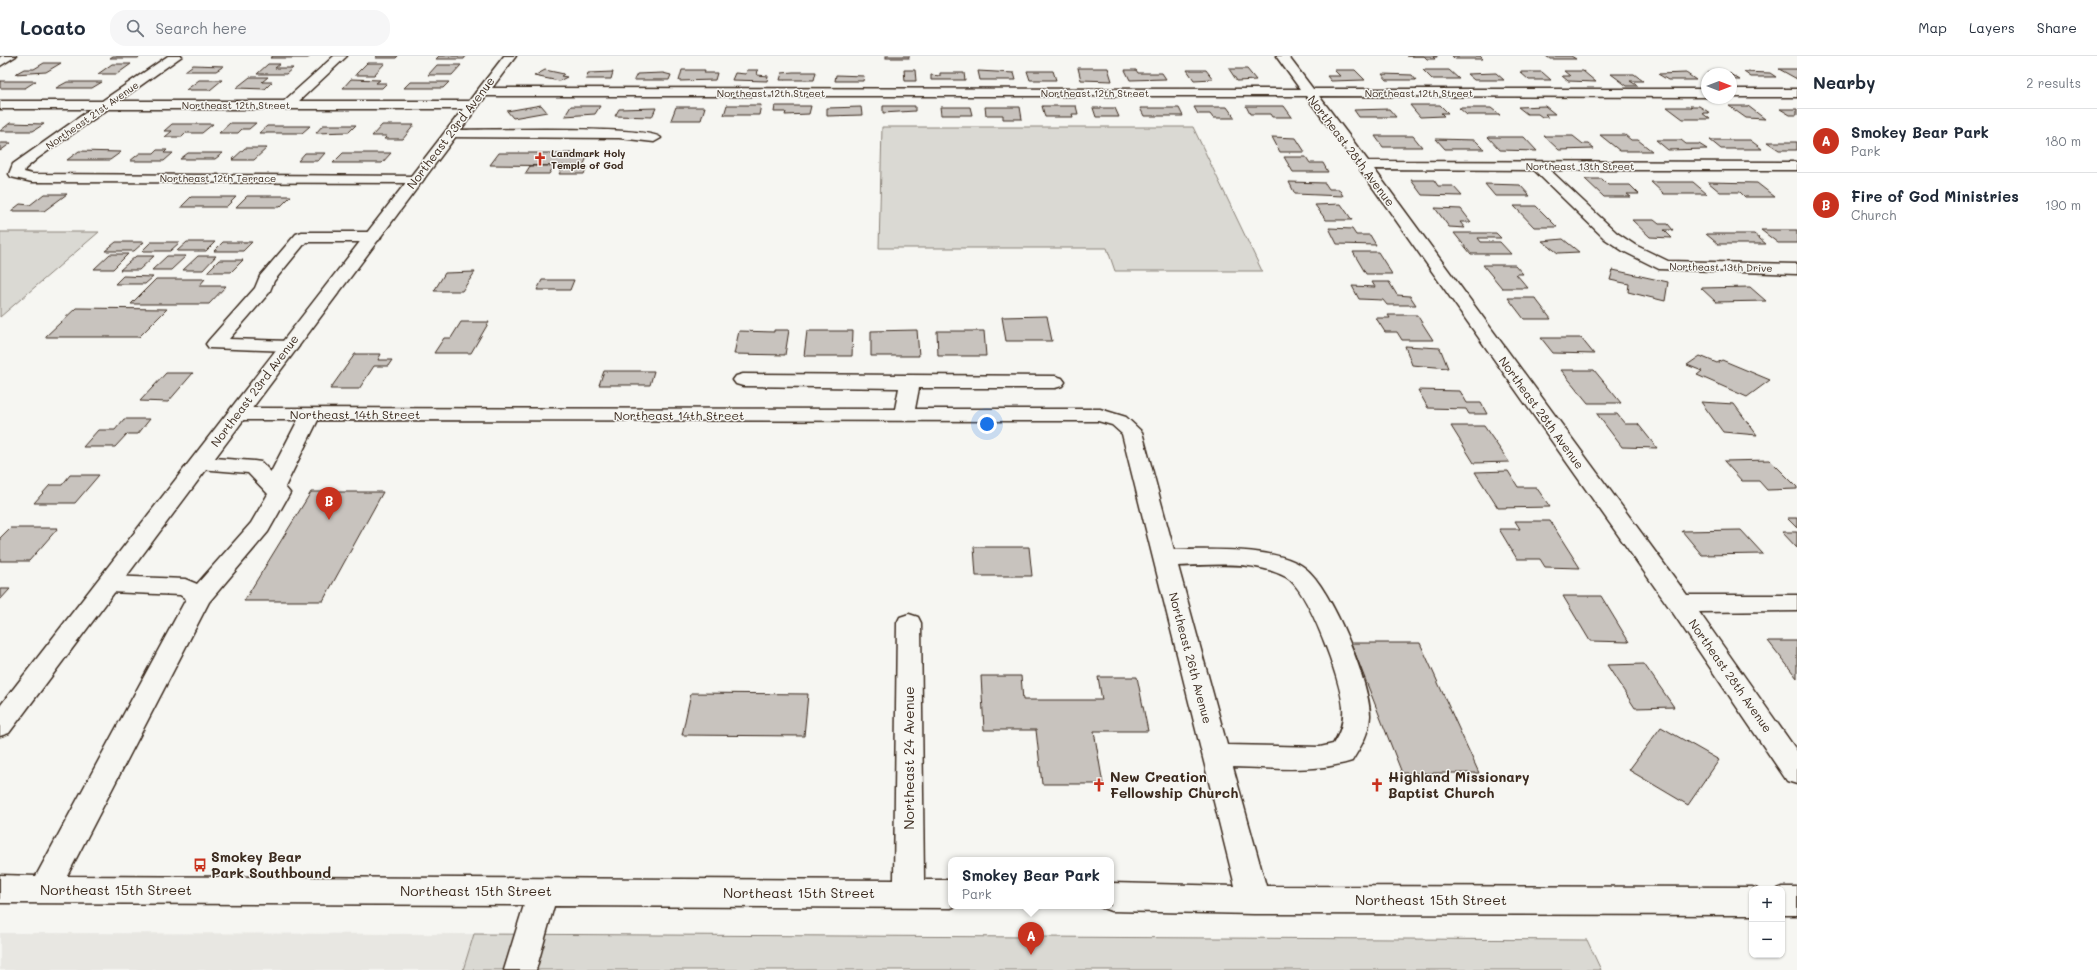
<!DOCTYPE html>
<html lang="en">
<head>
<meta charset="utf-8">
<style>
	:root { --surface:#fff; --page:#f6f6f7; --text:#1f2937; --muted:#747a83; --line:#e0e1e3; --accent:#c8321e }
	body { margin:0; font-family:Mali,sans-serif; background:var(--page); color:var(--text) }
	.controls { position:absolute; right:12px; bottom:12px; display:grid; overflow:hidden; border-radius:8px; box-shadow:0 1px 3px #0004 }
	.controls button { width:36px; height:36px; display:grid; place-items:center; padding:0; border:0; border-bottom:1px solid var(--line); background:var(--surface); color:var(--text); font:20px sans-serif }
	.compass { position:absolute; left:1701px; top:12px; width:36px; height:36px; border-radius:50%; background:var(--surface); box-shadow:0 1px 3px #0004; rotate:90deg }
	.you { position:absolute; left:987px; top:368px; width:14px; height:14px; margin:-10px; border:3px solid #fff; border-radius:50%; background:#1a73e8; box-shadow:0 0 0 6px #1a73e833 }
	.badge { display:grid; place-items:center; width:26px; height:26px; border-radius:50%; background:var(--accent); color:#fff; font-size:13px; font-weight:700 }
	.pin { position:absolute; translate:-50% -33px; filter:drop-shadow(0 1px 2px #0008) }
	.pin::after { content:''; position:absolute; top:21px; width:14px; height:12px; background:inherit; clip-path:polygon(0 0,100% 0,50% 100%) }
	.popup { position:absolute; left:948px; top:801px; width:166px; height:52px; box-sizing:border-box; display:grid; place-content:center; border-radius:8px; background:var(--surface); filter:drop-shadow(0 1px 3px #0005); font-size:13px; white-space:nowrap; color:var(--muted) }
	.popup b { font-size:15px; color:var(--text) }
	.popup::after { content:''; position:absolute; left:50%; top:100%; margin-left:-8px; border:8px solid transparent; border-top-color:var(--surface) }
	.list { margin:0; padding:0; list-style:none }
	h2 { display:flex; justify-content:space-between; align-items:center; height:52px; margin:0; padding:0 16px; font-size:17px }
	h2 small { font-size:13px; font-weight:400; color:var(--muted) }
	.list li { display:grid; grid-template-columns:26px 1fr auto; gap:12px; align-items:center; box-sizing:border-box; height:64px; padding:0 16px; border-top:1px solid var(--line) }
	.list b { display:block; font-size:15px; white-space:nowrap }
	.list p { margin:0; font-size:13px; white-space:nowrap; color:var(--muted) }
	.list em { font-size:13px; font-style:normal; color:var(--muted) }
	.icon { flex:none; width:22px; height:22px; fill:none; stroke:currentColor; stroke-width:2; stroke-linecap:round; stroke-linejoin:round }
	.map { position:relative; flex:none; width:1797px; height:914px; overflow:hidden }
	header { display:flex; align-items:center; gap:24px; box-sizing:border-box; height:56px; padding:0 20px; background:var(--surface); border-bottom:1px solid var(--line) }
	header strong { font-size:19px }
	nav { display:flex; gap:22px; margin-inline-start:auto; font-size:14px }
	.search { width:280px; height:36px; background:var(--page); display:flex; align-items:center; gap:10px; box-sizing:border-box; padding:0 14px; border-radius:16px; color:var(--muted); font-size:15px }
	main { display:flex }
	aside { flex:1; background:var(--surface) }
	.map>svg:first-child { display:block }
	.built { fill:#e8e7e2 }
	.green { fill:#dad9d3; stroke:#8a8278 }
	.building { fill:#c8c3be; stroke:#3b2a1e }
	.lines { fill:none; stroke-linecap:round; stroke-linejoin:round }
	.minor-casing { stroke:#3b2a1e; stroke-width:3 }
	.major-casing { stroke:#3b2a1e; stroke-width:3 }
	.minor { fill:#f6f6f2; fill-rule:evenodd }
	.major { fill:#f6f6f2; fill-rule:evenodd }
	.labels { text-anchor:middle; stroke-width:3; stroke-linejoin:round; paint-order:stroke }
	.far-street-label { font-size:10px; fill:#3b2a1e; stroke:#f6f6f2 }
	.far-poi-label { font-size:10px; font-weight:bold; fill:#3b2a1e; stroke:#f6f6f2; text-anchor:start }
	.street-label { font-size:12px; fill:#3b2a1e; stroke:#f6f6f2 }
	.near-street-label { font-size:14px; fill:#3b2a1e; stroke:#f6f6f2 }
	.near-poi-label { font-size:14px; font-weight:bold; fill:#3b2a1e; stroke:#f6f6f2; text-anchor:start }
</style>
</head>
<body>
<header>
<strong>Locato</strong>
<div class="search"><svg class="icon" aria-label="search" viewBox="0 0 24 24"><circle cx="10" cy="10" r="6"/><path d="M15 15l6 6"/></svg>Search here</div>
<nav><a>Map</a><a>Layers</a><a>Share</a></nav>
</header>
<main>
<div class="map">
<svg width="1797" height="914" viewBox="0 0 1797 914">
	<rect width="100%" height="100%" fill="#f6f6f2"/>
	<filter id="ink" filterUnits="userSpaceOnUse"><feTurbulence type="fractalNoise" baseFrequency=".025" numOctaves="2"/><feDisplacementMap in="SourceGraphic" scale="8" xChannelSelector="R" yChannelSelector="G"/><feConvolveMatrix kernelMatrix="1 2 1 2 8 2 1 2 1" color-interpolation-filters="sRGB"/></filter>
	<g filter="url(#ink)">
		<!-- built -->
		<polygon class="built" points="0,877 474,878 463,914 0,914"/>
		<!-- green -->
		<g class="green">
			<polygon points="882,71 1193,71 1262,215 1115,215 1107,192 879,192"/>
			<polygon points="0,176 99,176 0,261"/>
			<polygon points="474,878 1587,884 1601,914 463,914"/>
		</g>
		<!-- building -->
		<g class="building">
			<polygon points="113,0 141,0 138,2 110,2"/>
			<polygon points="273,0 311,0 308,2 270,2"/>
			<polygon points="377,0 398,0 396,2 375,2"/>
			<polygon points="439,0 466,0 464,3 436,3"/>
			<rect x="886" y="0" width="23" height="2"/>
			<polygon points="1407,0 1437,0 1437,1 1433,1 1435,3 1427,3 1424,0"/>
			<polygon points="1452,0 1480,0 1483,3 1455,3"/>
			<polygon points="1546,0 1571,0 1576,3 1550,3"/>
			<polygon points="44,7 61,7 46,16 15,18 24,13 34,13"/>
			<polygon points="367,7 385,7 374,19 355,19"/>
			<polygon points="112,8 131,8 117,18 98,18"/>
			<polygon points="268,8 280,8 275,12 293,12 286,18 257,18"/>
			<polygon points="193,9 224,10 216,15 185,15"/>
			<polygon points="437,9 461,9 452,19 428,19"/>
			<polygon points="1078,12 1108,12 1112,25 1081,24"/>
			<polygon points="1229,13 1247,13 1256,24 1237,25"/>
			<polygon points="1779,13 1797,13 1797,23"/>
			<polygon points="545,14 564,18 561,20 567,21 559,25 534,20"/>
			<polygon points="682,14 705,14 704,17 717,17 715,24 679,25"/>
			<polygon points="747,14 758,14 757,19 768,20 767,25 732,24 735,17 746,18"/>
			<polygon points="904,14 915,14 916,25 905,25"/>
			<polygon points="1125,14 1136,14 1138,17 1162,17 1166,23 1130,24"/>
			<polygon points="1187,14 1206,14 1213,23 1194,24"/>
			<polygon points="1334,14 1355,14 1365,24 1331,25 1327,20 1340,20"/>
			<polygon points="1423,14 1449,14 1459,23 1432,23"/>
			<polygon points="978,15 1014,17 1016,24 980,24"/>
			<polygon points="1027,15 1053,15 1056,24 1030,24"/>
			<polygon points="1564,15 1583,15 1596,26 1568,25 1562,20 1570,20"/>
			<polygon points="613,16 611,23 586,23 588,17"/>
			<polygon points="793,16 816,16 814,24 780,24 782,17"/>
			<polygon points="1520,16 1542,16 1551,24 1529,24"/>
			<polygon points="1744,16 1770,17 1776,21 1751,21"/>
			<polygon points="663,17 671,19 669,24 634,24 637,18"/>
			<polygon points="940,17 964,17 965,24 931,24 931,19 940,20"/>
			<polygon points="1496,17 1504,24 1474,24 1467,18"/>
			<polygon points="1686,17 1696,24 1668,24 1658,18"/>
			<polygon points="1707,17 1730,18 1740,24 1731,24 1731,18"/>
			<polygon points="1382,18 1412,19 1416,24 1387,24"/>
			<polygon points="1611,18 1634,18 1643,25 1630,25 1638,30 1627,30"/>
			<polygon points="836,19 864,20 863,25 835,25"/>
			<polygon points="250,21 268,21 262,26 272,26 265,33 236,32"/>
			<polygon points="351,23 380,24 376,27 387,27 382,32 343,32"/>
			<polygon points="199,24 222,24 210,34 186,34"/>
			<polygon points="0,25 36,25 25,32 0,32"/>
			<polygon points="67,26 102,26 92,32 56,32"/>
			<polygon points="410,26 449,26 443,32 404,32"/>
			<polygon points="541,49 547,56 513,62 507,55"/>
			<polygon points="727,49 761,49 759,59 724,59"/>
			<polygon points="1410,49 1440,49 1448,57 1441,57 1444,60 1420,61"/>
			<polygon points="571,50 600,50 595,58 565,60"/>
			<polygon points="775,50 811,50 809,58 785,59 786,56 774,56"/>
			<polygon points="883,50 915,50 915,55 883,57"/>
			<polygon points="1042,50 1076,50 1078,58 1072,58 1073,61 1045,61"/>
			<polygon points="1246,50 1284,50 1292,61 1272,61 1270,58 1250,58"/>
			<polygon points="1545,50 1555,58 1545,58 1548,61 1542,61 1538,58 1527,58 1518,51"/>
			<polygon points="1690,50 1699,50 1710,57 1702,57 1710,63 1683,63 1667,51 1692,51"/>
			<polygon points="1729,50 1748,50 1765,63 1746,62"/>
			<polygon points="676,51 705,51 701,64 671,64"/>
			<polygon points="861,51 862,59 827,60 827,52"/>
			<polygon points="940,51 970,51 972,59 941,59"/>
			<polygon points="985,51 1020,51 1022,63 1003,63 1003,59 986,59"/>
			<polygon points="1194,51 1227,51 1235,62 1213,62 1210,58 1198,58"/>
			<polygon points="656,52 652,61 615,60 619,53"/>
			<polygon points="1093,52 1115,52 1119,61 1096,61"/>
			<polygon points="1140,52 1179,52 1183,60 1144,60"/>
			<polygon points="1459,52 1491,52 1500,59 1467,59"/>
			<polygon points="1389,53 1396,61 1359,61 1354,54"/>
			<polygon points="1780,53 1797,53 1797,59 1790,59"/>
			<polygon points="10,67 44,68 33,75 0,75"/>
			<polygon points="230,67 256,67 249,73 242,73 238,77 219,77"/>
			<polygon points="172,68 213,68 202,77 186,77 182,81 165,81 172,75 164,75"/>
			<polygon points="323,69 356,69 349,76 316,77"/>
			<polygon points="382,69 414,69 403,83 384,83 387,80 372,80"/>
			<polygon points="267,70 310,70 302,77 259,77"/>
			<polygon points="1600,79 1625,79 1631,84 1638,84 1652,95 1620,95"/>
			<polygon points="1375,80 1413,80 1422,91 1383,91"/>
			<polygon points="1544,80 1573,80 1583,88 1588,88 1594,93 1559,94"/>
			<polygon points="1272,81 1296,82 1305,96 1280,96"/>
			<polygon points="1488,81 1524,81 1537,95 1500,94"/>
			<polygon points="1436,83 1475,84 1484,93 1445,93"/>
			<polygon points="1656,84 1681,84 1686,88 1699,88 1707,93 1668,94"/>
			<polygon points="1710,84 1750,84 1762,93 1721,93"/>
			<polygon points="1767,86 1797,86 1797,94 1779,94"/>
			<polygon points="0,87 11,87 0,95"/>
			<polygon points="245,92 267,92 254,104 232,104"/>
			<polygon points="157,94 167,94 164,97 173,97 164,105 130,105 140,97 154,97"/>
			<polygon points="79,95 121,96 110,104 67,104"/>
			<polygon points="188,97 223,97 215,103 180,103"/>
			<polygon points="305,97 325,97 318,105 298,105"/>
			<polygon points="343,97 391,97 382,107 333,107"/>
			<polygon points="499,97 589,97 583,110 490,109"/>
			<polygon points="1284,101 1306,101 1310,107 1323,107 1328,116 1293,116"/>
			<polygon points="530,110 554,110 549,118 525,118"/>
			<polygon points="563,111 587,111 584,118 559,118"/>
			<polygon points="1585,123 1602,123 1608,129 1630,129 1639,138 1627,138 1631,141 1604,141"/>
			<polygon points="1411,124 1434,124 1438,130 1453,130 1462,140 1422,139"/>
			<polygon points="1289,126 1325,127 1329,133 1339,133 1343,140 1295,138"/>
			<polygon points="1651,126 1693,126 1707,138 1664,138"/>
			<polygon points="1708,126 1757,127 1775,141 1745,141 1740,136 1720,136"/>
			<polygon points="1485,128 1520,129 1530,140 1495,140"/>
			<polygon points="44,138 67,138 44,155 11,155 20,148 30,149"/>
			<polygon points="247,140 291,140 280,151 236,151"/>
			<polygon points="191,141 236,141 226,151 181,151"/>
			<polygon points="1341,148 1352,164 1326,164 1315,149"/>
			<polygon points="1514,150 1536,150 1557,171 1534,171"/>
			<polygon points="1435,152 1461,153 1471,166 1460,166 1465,172 1449,171"/>
			<polygon points="1632,164 1654,164 1659,168 1668,168 1673,174 1664,174 1672,182 1650,181"/>
			<polygon points="1329,172 1352,173 1356,179 1370,179 1376,189 1337,188"/>
			<polygon points="1761,174 1797,174 1797,187 1778,187"/>
			<polygon points="1454,177 1496,177 1501,182 1478,182 1481,186 1500,186 1511,198 1471,198"/>
			<polygon points="1706,178 1754,178 1766,188 1718,188"/>
			<polygon points="1563,183 1579,196 1558,197 1542,185"/>
			<polygon points="116,186 144,186 134,195 105,195"/>
			<polygon points="151,186 180,186 170,195 142,195"/>
			<polygon points="187,186 215,186 206,195 177,195"/>
			<polygon points="223,186 252,186 243,195 214,195"/>
			<polygon points="1353,196 1378,196 1392,218 1366,218"/>
			<polygon points="110,198 128,198 113,213 94,213"/>
			<polygon points="136,200 154,200 139,214 120,214"/>
			<polygon points="167,200 186,200 171,214 152,214"/>
			<polygon points="198,200 216,200 203,214 183,214"/>
			<polygon points="219,204 243,204 231,216 207,216"/>
			<polygon points="1483,209 1515,209 1523,218 1516,218 1528,232 1502,232"/>
			<polygon points="1613,214 1668,226 1665,245 1628,236 1629,228 1610,224"/>
			<polygon points="475,216 462,235 434,235 445,217"/>
			<polygon points="123,220 153,221 145,228 115,228"/>
			<polygon points="156,223 205,223 199,230 226,230 209,248 131,248"/>
			<polygon points="542,224 574,224 570,234 537,234"/>
			<polygon points="1372,226 1389,226 1397,239 1410,240 1416,249 1387,249 1383,244 1359,243 1352,230 1375,231"/>
			<polygon points="1750,231 1766,245 1716,246 1701,232"/>
			<polygon points="1508,242 1535,242 1551,263 1524,263"/>
			<polygon points="76,252 167,253 139,281 45,281"/>
			<polygon points="1388,259 1417,259 1433,284 1402,284 1397,276 1385,276 1376,262 1390,262"/>
			<polygon points="1047,260 1052,285 1006,285 1002,261"/>
			<polygon points="461,266 489,266 471,297 434,297 444,282 451,282"/>
			<polygon points="774,274 789,274 785,299 734,298 739,275 774,276"/>
			<polygon points="917,274 919,300 871,300 871,275"/>
			<polygon points="807,275 853,275 852,300 804,300"/>
			<polygon points="937,275 984,275 986,300 938,300"/>
			<polygon points="1541,282 1581,282 1594,298 1553,297"/>
			<polygon points="1405,290 1440,292 1448,312 1412,309"/>
			<polygon points="355,298 381,298 378,304 392,304 388,310 374,310 359,333 330,333"/>
			<polygon points="1700,300 1717,307 1722,304 1770,324 1747,341 1697,319 1702,315 1687,309"/>
			<polygon points="1561,314 1594,314 1621,347 1588,347"/>
			<polygon points="604,315 654,315 650,329 599,329"/>
			<polygon points="166,317 193,317 168,346 140,345"/>
			<polygon points="1418,334 1460,335 1467,347 1481,347 1487,358 1469,358 1466,353 1428,352"/>
			<polygon points="1701,346 1734,348 1757,379 1723,376"/>
			<polygon points="1597,358 1617,358 1625,368 1638,368 1657,392 1622,391"/>
			<polygon points="124,363 150,363 138,378 127,378 115,391 83,391 98,374 115,374"/>
			<polygon points="1451,370 1484,370 1509,406 1474,407"/>
			<polygon points="1770,404 1797,431 1797,433 1767,434 1759,425 1742,425 1724,405"/>
			<polygon points="1508,415 1518,431 1536,431 1550,451 1498,452 1475,416"/>
			<polygon points="70,419 99,419 75,447 34,447 50,429 62,429"/>
			<polygon points="311,436 383,436 323,545 244,545"/>
			<polygon points="1787,462 1797,462 1797,472"/>
			<polygon points="1515,465 1550,465 1580,512 1545,511 1540,503 1517,503 1499,473 1520,473"/>
			<polygon points="10,472 58,472 29,505 0,505 0,482"/>
			<polygon points="1741,474 1763,498 1702,499 1682,475"/>
			<polygon points="1782,476 1797,476 1797,492"/>
			<polygon points="974,491 1029,491 1032,520 976,520"/>
			<polygon points="0,533 10,533 0,544"/>
			<polygon points="1563,540 1601,540 1629,586 1590,585"/>
			<polygon points="1768,585 1797,585 1797,622"/>
			<polygon points="1351,587 1420,587 1479,717 1402,717"/>
			<polygon points="1644,608 1674,651 1635,652 1607,609"/>
			<polygon points="981,620 1021,620 1023,644 1102,644 1098,621 1137,621 1148,675 1094,675 1103,728 1042,728 1036,674 984,674"/>
			<polygon points="691,637 808,638 804,680 682,679"/>
			<polygon points="1661,671 1719,704 1688,749 1629,714"/>
		</g>
		<g class="lines">
			<!-- minor casing -->
			<g class="minor-casing">
				<g id="minor">
					<polygon points="2,0 16,0 0,10 0,1"/>
					<polygon points="168,0 182,0 119,45 284,45 334,0 347,0 299,45 473,45 479,49 473,53 108,53 38,102 25,113 24,116 32,118 422,120 424,123 422,126 417,127 32,126 11,121 9,118 13,108 91,53 0,53 0,45 102,45"/>
					<polygon points="1276,0 1288,0 1313,33 1707,33 1707,41 1319,40 1368,105 1797,106 1797,114 1550,114 1617,177 1635,189 1668,205 1797,208 1797,218 1659,213 1623,195 1605,183 1534,114 1374,113 1687,539 1797,539 1797,555 1699,556 1797,695 1797,728 1787,725 1671,554 1359,112 1306,40 482,40 476,36 482,32 1300,33"/>
					<rect x="1731" y="33" width="66" height="8"/>
					<path d="M451,74C477,74 652,69 661,82L654,86L619,82L446,81L444,78Z"/>
					<polygon points="302,176 373,176 379,178 381,181 379,184 373,186 306,186 274,225 269,237 229,283 290,285 296,286 299,290 296,294 290,295 209,292 206,288 209,284 255,232 260,220 296,178"/>
					<path d="M743,318L1055,320L1062,322L1065,326L1062,330L1055,332H919L915,353H1100L1126,361L1142,376L1174,494C1209,494 1277,490 1305,512C1331,531 1371,629 1370,660C1369,678 1361,690 1352,705C1314,717 1273,712 1233,711L1266,830L1752,831L1757,833H1752V859L1254,858L1111,855L1100,851L1111,850V827L1235,830L1122,378L1112,369L1098,365L318,364L285,431L290,437L268,476L209,546L67,820L894,824L897,567L900,561L909,558L918,561L921,567L924,824H951V850H956L951,852L554,850L536,914H504L524,849L0,847V819L36,820L186,543L180,539L109,536L101,534L97,528L101,522L109,520L185,523L197,528L251,467L268,438L248,417L200,413L193,412L190,407L193,402L200,401L254,405L261,406L271,416L298,364H238L231,362L228,358L231,354L238,352L895,353L899,332L743,330L736,328L733,324L736,320ZM1178,510C1213,509 1255,504 1286,521C1309,534 1341,625 1343,651C1344,665 1341,676 1333,688L1320,691L1227,689Z"/>
					<polygon points="1782,831 1797,831 1797,859 1782,859 1782,833 1777,833"/>
				</g>
			</g>
			<!-- major casing -->
			<g class="major-casing">
				<polygon id="major" points="504,0 516,0 9,677 0,680 0,650"/>
			</g>
			<!-- minor -->
			<use href="#minor" class="minor"/>
			<!-- major -->
			<use href="#major" class="major"/>
		</g>
	</g>
	<!-- icons -->
	<defs>
		<g id="church-bare" transform="scale(1.08)"><path d="M-1.2-6h2.4v3.5h3.3v2.4h-3.3V6h-2.4V-.1h-3.3v-2.4h3.3Z" fill="#c8321e" stroke="#f6f6f2" stroke-width="2.5" paint-order="stroke"/></g>
		<g id="bus-bare" transform="scale(1.08)"><path d="M-5-6H5V4H4V6H2V4H-2V6H-4V4H-5ZM-3.5-4V0h7V-4ZM-3.5 1.2v1.5H-2V1.2ZM2 1.2v1.5H3.5V1.2Z" fill="#c8321e" stroke="#f6f6f2" stroke-width="2.5" paint-order="stroke"/></g>
	</defs>
	<g fill-rule="evenodd">
		<use href="#church-bare" x="540" y="103"/>
		<use href="#church-bare" x="1099" y="729"/>
		<use href="#church-bare" x="1377" y="729"/>
		<use href="#bus-bare" x="200" y="809"/>
	</g>
	<g class="labels">
		<!-- far-street labels -->
		<g class="far-street-label">
			<text x="771" y="41">Northeast 12th Street</text>
			<text x="1095" y="41">Northeast 12th Street</text>
			<text x="1419" y="41">Northeast 12th Street</text>
			<text x="236" y="53">Northeast 12th Street</text>
			<text transform="translate(92 59) rotate(-35)" y="4">Northeast 21st Avenue</text>
			<text x="1580" y="114">Northeast 13th Street</text>
			<text x="218" y="126">Northeast 12th Terrace</text>
			<text transform="translate(1721 211) rotate(1)" y="4">Northeast 13th Drive</text>
		</g>
		<!-- far-poi labels -->
		<g class="far-poi-label">
			<text x="551" y="101">Landmark Holy<tspan x="551" dy="12">Temple of God</tspan></text>
		</g>
		<!-- street labels -->
		<g class="street-label">
			<text transform="translate(451 77) rotate(-53)" y="4">Northeast 23rd Avenue</text>
			<text transform="translate(1351 95) rotate(53)" y="4">Northeast 28th Avenue</text>
			<text transform="translate(255 335) rotate(-53)" y="4">Northeast 23rd Avenue</text>
			<text transform="translate(1541 357) rotate(54)" y="4">Northeast 28th Avenue</text>
			<text x="355" y="363">Northeast 14th Street</text>
			<text x="679" y="364">Northeast 14th Street</text>
			<text transform="translate(1190 602) rotate(75)" y="4">Northeast 26th Avenue</text>
			<text transform="translate(1730 620) rotate(55)" y="4">Northeast 28th Avenue</text>
		</g>
		<!-- near-street labels -->
		<g class="near-street-label">
			<text transform="translate(909 702) rotate(-90)" y="5">Northeast 24 Avenue</text>
			<text x="116" y="839">Northeast 15th Street</text>
			<text x="476" y="840">Northeast 15th Street</text>
			<text x="799" y="842">Northeast 15th Street</text>
			<text x="1431" y="849">Northeast 15th Street</text>
		</g>
		<!-- near-poi labels -->
		<g class="near-poi-label">
			<text x="1110" y="726">New Creation<tspan x="1110" dy="16">Fellowship Church</tspan></text>
			<text x="1388" y="726">Highland Missionary<tspan x="1388" dy="16">Baptist Church</tspan></text>
			<text x="211" y="806">Smokey Bear<tspan x="211" dy="16">Park Southbound</tspan></text>
		</g>
	</g>
</svg>
<div class="controls">
<button>+</button>
<button>−</button>
</div>
<svg class="compass" viewBox="-18 -18 36 36"><path d="M0-13l5 13h-10z" fill="#e53935"/><path d="M0 13l5-13h-10z" fill="#747a83"/></svg>
<div class="you"></div>
<div class="pin badge" style="left:1031px;top:899px">A</div>
<div class="popup"><b>Smokey Bear Park</b>Park</div>
<div class="pin badge" style="left:329px;top:464px">B</div>
</div>
<aside>
<h2>Nearby<small>2 results</small></h2>
<ul class="list">
<li><span class="badge">A</span><div><b>Smokey Bear Park</b><p>Park</p></div><em>180 m</em></li>
<li><span class="badge">B</span><div><b>Fire of God Ministries</b><p>Church</p></div><em>190 m</em></li>
</ul>
</aside>
</main>
</body>
</html>
